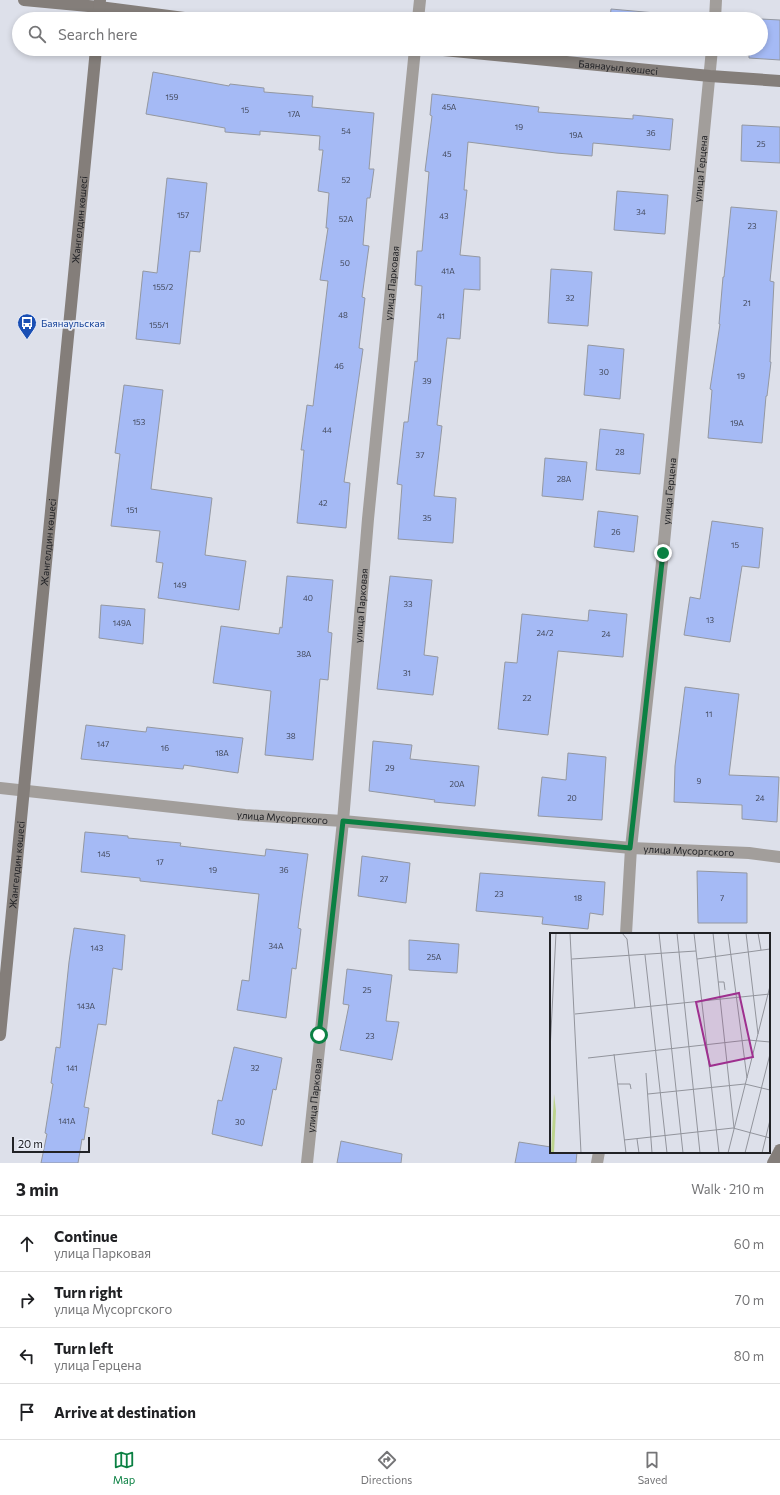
<!DOCTYPE html>
<html lang="en">
<head>
<meta charset="utf-8">
<style>
	:root { --surface:#fff; --page:#f2f2f2; --text:#202124; --muted:#757577; --line:#e0e0e0; --accent:#0b8043 }
	body { margin:0; font-family:Commissioner,sans-serif; background:var(--page); color:var(--text) }
	.scale { position:absolute; left:12px; bottom:10px; width:78px; box-sizing:border-box; padding-left:4px; border:2px solid #212226; border-top:0; font-size:11px; line-height:14px; white-space:nowrap; color:#212226; -webkit-text-stroke:3px #eaeef8; paint-order:stroke }
	.stop { position:absolute; width:12px; height:12px; margin:-9px; border:3px solid #0b8043; border-radius:50%; background:#fff }
	.stop.end { background:#0b8043; border-color:#fff; box-shadow:0 1px 4px #0008 }
	.list { margin:0; padding:0; list-style:none }
	h2 { display:flex; justify-content:space-between; align-items:center; height:52px; margin:0; padding:0 16px; font-size:17px }
	h2 small { font-size:13px; font-weight:400; color:var(--muted) }
	.list li { display:grid; grid-template-columns:26px 1fr auto; gap:12px; align-items:center; box-sizing:border-box; height:56px; padding:0 16px; border-top:1px solid var(--line) }
	.list b { display:block; font-size:15px; white-space:nowrap }
	.list p { margin:0; font-size:13px; white-space:nowrap; color:var(--muted) }
	.list em { font-size:13px; font-style:normal; color:var(--muted) }
	.icon { flex:none; width:22px; height:22px; fill:none; stroke:currentColor; stroke-width:2; stroke-linecap:round; stroke-linejoin:round }
	.map { position:relative; flex:none; width:780px; height:1163px; overflow:hidden }
	.search { position:absolute; background:var(--surface); box-shadow:0 2px 6px #0003; left:12px; right:12px; top:12px; height:44px; display:flex; align-items:center; gap:10px; box-sizing:border-box; padding:0 14px; border-radius:22px; color:var(--muted); font-size:15px }
	.sheet { height:276px; background:var(--surface) }
	nav { display:flex; justify-content:space-around; align-items:center; box-sizing:border-box; height:56px; border-top:1px solid var(--line); background:var(--surface); font-size:11px; color:var(--muted) }
	nav a { display:grid; justify-items:center; gap:2px }
	nav .on { color:var(--accent) }
	.map>svg:first-child { display:block }
	.building { fill:#a5baf5; stroke:#9498a1 }
	.lines { fill:none; stroke-linecap:round; stroke-linejoin:round }
	.street { stroke:#a29e9b; stroke-width:12 }
	.secondary { stroke:#847e7a; stroke-width:12 }
	.route { stroke:#0b8043; stroke-width:5 }
	.labels { text-anchor:middle; stroke-width:3.5; stroke-linejoin:round; paint-order:stroke }
	.number-label { font-size:8px; fill:#42485a }
	.street-label { font-size:10px; fill:#212226; stroke:#eaeef8 }
	.transit-label { font-size:10px; fill:#164399; stroke:#eaeef8; text-anchor:start }
	.inset-road { fill:none; stroke:#92949c; stroke-width:1 }
	.view { fill:#9e308f; fill-opacity:0.15; stroke:#9e308f; stroke-width:2 }
	.inset-edge { fill:none; stroke:#212226; stroke-width:2 }
</style>
</head>
<body>
<div class="map">
<svg width="780" height="1163" viewBox="0 0 780 1163">
	<rect width="100%" height="100%" fill="#dde0ea"/>
	<!-- building -->
	<g class="building">
		<polygon points="611,9 689,16 688,19 610,19"/>
		<polygon points="761,19 780,20 780,60 749,58 749,49 761,49"/>
		<polygon points="634,49 686,49 685,54"/>
		<polygon points="153,72 229,86 230,84 264,88 264,92 313,96 312,107 374,113 369,169 374,169 370,198 367,198 363,245 369,246 362,297 365,298 359,348 363,349 344,482 350,483 346,528 297,523 304,450 301,450 307,405 313,406 328,281 320,280 328,228 326,228 329,193 318,191 323,150 319,150 320,136 260,131 260,135 225,132 225,128 146,114"/>
		<polygon points="432,94 539,107 538,112 633,119 633,115 673,119 670,150 593,143 592,156 556,153 468,142 464,190 467,190 460,255 480,257 480,290 464,289 460,339 447,338 437,425 442,426 434,496 456,498 453,543 398,539 402,485 397,484 404,422 408,422 415,361 417,362 422,286 415,285 417,251 422,251 429,172 425,171 432,116 430,115"/>
		<polygon points="742,125 780,127 780,163 741,161"/>
		<polygon points="167,178 207,183 200,252 190,251 180,344 136,339 143,271 157,273"/>
		<polygon points="617,191 668,195 665,234 614,230"/>
		<polygon points="731,207 777,211 770,281 774,282 770,362 771,362 767,396 766,396 762,443 708,438 712,390 710,389 720,324 719,324 723,277 724,277"/>
		<polygon points="551,269 592,272 588,326 548,323"/>
		<polygon points="588,345 624,349 620,399 584,395"/>
		<polygon points="124,385 163,390 151,489 212,498 205,555 246,561 239,610 158,598 163,563 156,562 160,531 111,526 120,454 115,453"/>
		<polygon points="600,429 644,434 640,474 596,470"/>
		<polygon points="545,458 587,462 583,500 542,496"/>
		<polygon points="598,511 638,516 634,552 594,547"/>
		<polygon points="712,521 763,528 759,568 742,566 730,642 684,635 690,597 700,599"/>
		<polygon points="287,576 333,580 328,632 332,633 328,680 320,679 313,760 265,755 271,691 213,683 221,626 279,634 280,627 282,628"/>
		<polygon points="390,576 432,580 424,655 438,657 433,695 377,689"/>
		<polygon points="101,605 145,609 143,644 99,638"/>
		<polygon points="589,610 627,614 623,657 558,651 548,735 498,729 505,662 517,663 522,614 588,621"/>
		<polygon points="685,687 739,694 729,775 779,777 777,822 742,819 742,805 674,802 675,766"/>
		<polygon points="86,725 146,732 147,727 243,738 238,773 184,765 183,769 81,759"/>
		<polygon points="373,741 412,745 410,759 479,766 475,806 434,802 435,800 369,791"/>
		<polygon points="568,753 606,757 602,820 538,816 542,777 566,780"/>
		<polygon points="85,832 128,836 128,838 181,843 180,846 265,856 266,849 308,854 298,928 301,929 296,969 292,968 286,1018 237,1010 242,980 249,981 259,894 140,881 140,878 81,872"/>
		<polygon points="362,856 410,863 406,903 358,896"/>
		<polygon points="697,871 747,873 747,923 698,923"/>
		<polygon points="480,873 605,882 603,915 590,913 588,929 542,924 543,917 476,911"/>
		<polygon points="74,928 125,935 122,970 113,968 106,1025 98,1024 84,1107 89,1108 84,1140 82,1139 78,1163 41,1163 47,1134 45,1133 53,1084 51,1083 56,1047 60,1048 69,962"/>
		<polygon points="409,940 459,944 457,973 409,970"/>
		<polygon points="347,969 392,975 386,1021 399,1022 392,1060 340,1050 349,1005 343,1004"/>
		<polygon points="234,1047 282,1058 276,1090 273,1089 262,1146 212,1134 218,1100 222,1101"/>
		<polygon points="341,1141 402,1154 401,1163 337,1163"/>
		<polygon points="519,1142 551,1147 551,1152 577,1152 576,1163 515,1163"/>
	</g>
	<g class="lines">
		<!-- street -->
		<g class="street">
			<polyline points="418,19 420,0"/>
			<polyline points="715,19 716,0"/>
			<path id="s1" d="M0,788L245,815L343,821L631,848L749,853L780,857"/>
			<path id="s2" d="M626,934L631,848L663,553L712,49"/>
			<path id="s3" d="M307,1163L343,821L368,519L415,49"/>
			<polyline points="597,1163 599,1152"/>
		</g>
		<!-- secondary -->
		<g class="secondary">
			<polyline points="24,0 99,7 192,19"/>
			<polyline points="98,19 100,0"/>
			<path id="s4" d="M433,49L710,76L780,81"/>
			<path id="s5" d="M0,1035L96,49"/>
			<polyline points="773,1163 780,1150"/>
		</g>
	</g>
	<g class="lines">
		<!-- route -->
		<polyline class="route" points="319,1035 343,821 630,848 663,553"/>
	</g>
	<!-- icons -->
	<defs>
		<g id="bus-pin" transform="scale(1)"><path d="M0 17L-7.5 6A9.5 9.5 0 1 1 7.5 6Z" fill="#1a4fb4" stroke="#eaeef8"/><path d="M-5-6H5V4H4V6H2V4H-2V6H-4V4H-5ZM-3.5-4V0h7V-4ZM-3.5 1.2v1.5H-2V1.2ZM2 1.2v1.5H3.5V1.2Z" fill="#fff"/></g>
	</defs>
	<g fill-rule="evenodd">
		<use href="#bus-pin" x="27" y="323"/>
	</g>
	<g class="labels">
		<!-- number labels -->
		<g class="number-label">
			<text x="172" y="100">159</text>
			<text x="449" y="110">45А</text>
			<text x="245" y="113">15</text>
			<text x="294" y="117">17А</text>
			<text x="519" y="130">19</text>
			<text x="346" y="134">54</text>
			<text x="651" y="136">36</text>
			<text x="576" y="138">19А</text>
			<text x="761" y="147">25</text>
			<text x="447" y="157">45</text>
			<text x="346" y="183">52</text>
			<text x="641" y="215">34</text>
			<text x="183" y="218">157</text>
			<text x="444" y="219">43</text>
			<text x="346" y="222">52А</text>
			<text x="752" y="229">23</text>
			<text x="345" y="266">50</text>
			<text x="448" y="274">41А</text>
			<text x="163" y="290">155/2</text>
			<text x="570" y="301">32</text>
			<text x="747" y="306">21</text>
			<text x="343" y="318">48</text>
			<text x="441" y="319">41</text>
			<text x="159" y="328">155/1</text>
			<text x="339" y="369">46</text>
			<text x="604" y="375">30</text>
			<text x="741" y="379">19</text>
			<text x="427" y="384">39</text>
			<text x="139" y="425">153</text>
			<text x="737" y="426">19А</text>
			<text x="327" y="433">44</text>
			<text x="620" y="455">28</text>
			<text x="420" y="458">37</text>
			<text x="564" y="482">28А</text>
			<text x="323" y="506">42</text>
			<text x="132" y="513">151</text>
			<text x="427" y="521">35</text>
			<text x="616" y="535">26</text>
			<text x="735" y="548">15</text>
			<text x="180" y="588">149</text>
			<text x="308" y="601">40</text>
			<text x="408" y="607">33</text>
			<text x="710" y="623">13</text>
			<text x="122" y="626">149А</text>
			<text x="545" y="636">24/2</text>
			<text x="606" y="637">24</text>
			<text x="304" y="657">38А</text>
			<text x="407" y="676">31</text>
			<text x="527" y="701">22</text>
			<text x="709" y="717">11</text>
			<text x="291" y="739">38</text>
			<text x="103" y="747">147</text>
			<text x="165" y="751">16</text>
			<text x="222" y="756">18А</text>
			<text x="390" y="771">29</text>
			<text x="699" y="784">9</text>
			<text x="457" y="787">20А</text>
			<text x="572" y="801">20</text>
			<text x="760" y="801">24</text>
			<text x="104" y="857">145</text>
			<text x="160" y="865">17</text>
			<text x="213" y="873">19</text>
			<text x="284" y="873">36</text>
			<text x="384" y="882">27</text>
			<text x="499" y="897">23</text>
			<text x="578" y="901">18</text>
			<text x="722" y="901">7</text>
			<text x="276" y="949">34А</text>
			<text x="97" y="951">143</text>
			<text x="434" y="960">25А</text>
			<text x="367" y="993">25</text>
			<text x="86" y="1009">143А</text>
			<text x="370" y="1039">23</text>
			<text x="72" y="1071">141</text>
			<text x="255" y="1071">32</text>
			<text x="67" y="1124">141А</text>
			<text x="240" y="1125">30</text>
		</g>
		<!-- street labels -->
		<g class="street-label">
			<text dy="4" stroke="none"><textPath href="#s4" startOffset="186">Баянауыл көшесі</textPath></text>
			<text dy="4" stroke="none"><textPath href="#s2" startOffset="769">улица Герцена</textPath></text>
			<text dy="4" stroke="none"><textPath href="#s5" startOffset="819">Жангелдин көшесі</textPath></text>
			<text dy="4" stroke="none"><textPath href="#s3" startOffset="884">улица Парковая</textPath></text>
			<text dy="4" stroke="none"><textPath href="#s2" startOffset="445">улица Герцена</textPath></text>
			<text dy="4" stroke="none"><textPath href="#s5" startOffset="495">Жангелдин көшесі</textPath></text>
			<text dy="4" stroke="none"><textPath href="#s3" startOffset="560">улица Парковая</textPath></text>
			<text dy="4" stroke="none"><textPath href="#s1" startOffset="284">улица Мусоргского</textPath></text>
			<text dy="4" stroke="none"><textPath href="#s1" startOffset="692">улица Мусоргского</textPath></text>
			<text dy="4" stroke="none"><textPath href="#s5" startOffset="171">Жангелдин көшесі</textPath></text>
			<text dy="4" stroke="none"><textPath href="#s3" startOffset="68">улица Парковая</textPath></text>
		</g>
		<!-- transit labels -->
		<g class="transit-label">
			<text x="41" y="327">Баянаульская</text>
		</g>
	</g>
	<!-- overview -->
	<g transform="translate(550 933)">
		<rect width="220" height="220" fill="#dde0ea"/>
		<path d="M4,161L6,178L4,220H1Z" fill="#bdd48d"/>
		<path class="inset-road" d="M20,0L31,220M72,0L77,6L85,75M109,0L133,220M127,0L150,220M144,0L169,220M163,0L184,195M178,0L197,145M196,0L208,101M208,0L211,17M95,22L117,220M22,26L146,18M147,26L220,16M168,49H174L175,57M152,68L220,61M25,81L152,68M0,118L6,0M64,121L76,220M38,125L198,107L220,109M96,140L102,220M68,151H80L81,156M98,161L195,151L220,157M87,206L89,220M74,207L183,195L220,205M178,220L220,53M195,220L220,121M212,220L220,187"/>
		<path class="view" d="M189,60L203,124L160,133L146,69Z"/>
		<rect width="220" height="220" class="inset-edge"/>
	</g>
</svg>
<div class="scale">20 m</div>
<div class="stop" style="left:319px;top:1035px"></div>
<div class="stop end" style="left:663px;top:553px"></div>
<div class="search"><svg class="icon" aria-label="search" viewBox="0 0 24 24"><circle cx="10" cy="10" r="6"/><path d="M15 15l6 6"/></svg>Search here</div>
</div>
<section class="sheet">
<h2>3 min<small>Walk · 210 m</small></h2>
<ul class="list">
<li><svg class="icon" aria-label="ahead" viewBox="0 0 24 24"><path d="M12 20V5M6 11l6-6 6 6"/></svg><div><b>Continue</b><p>улица Парковая</p></div><em>60 m</em></li>
<li><svg class="icon" aria-label="right" viewBox="0 0 24 24"><path d="M7 20v-9h11M14 6l5 5-5 5"/></svg><div><b>Turn right</b><p>улица Мусоргского</p></div><em>70 m</em></li>
<li><svg class="icon" aria-label="left" viewBox="0 0 24 24"><path d="M17 20v-9H6M10 6l-5 5 5 5"/></svg><div><b>Turn left</b><p>улица Герцена</p></div><em>80 m</em></li>
<li><svg class="icon" aria-label="arrive" viewBox="0 0 24 24"><path d="M6 21V4h12l-3 4 3 4H6"/></svg><div><b>Arrive at destination</b></div></li>
</ul>
</section>
<nav>
<a class="on"><svg class="icon" aria-label="map" viewBox="0 0 24 24"><path d="M3 6l6-2 6 2 6-2v14l-6 2-6-2-6 2zM9 4v14M15 6v14"/></svg>Map</a>
<a><svg class="icon" aria-label="directions" viewBox="0 0 24 24"><path d="M12 3l9 9-9 9-9-9zM9 14v-3h6M13 9l2 2-2 2"/></svg>Directions</a>
<a><svg class="icon" aria-label="saved" viewBox="0 0 24 24"><path d="M7 4h10v16l-5-4-5 4z"/></svg>Saved</a>
</nav>
</body>
</html>
